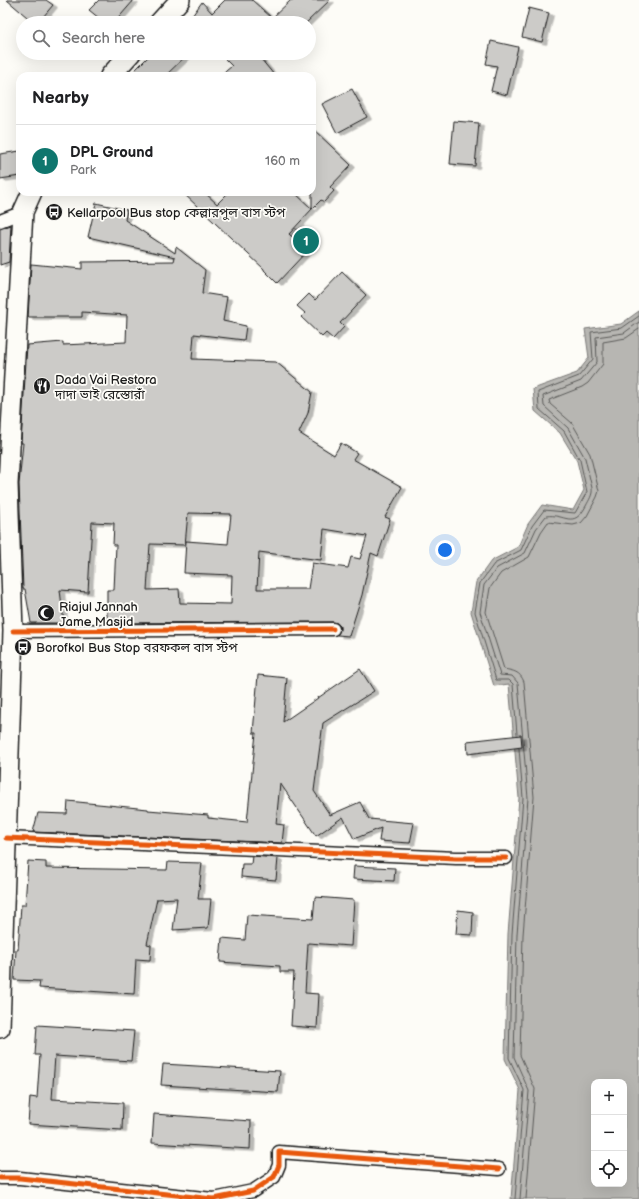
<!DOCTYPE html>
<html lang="en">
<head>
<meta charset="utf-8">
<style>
	:root { --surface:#fff; --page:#f2f2f2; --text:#202124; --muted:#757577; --line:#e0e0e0; --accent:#0f766e }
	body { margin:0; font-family:"Balsamiq Sans","Noto Sans Bengali",sans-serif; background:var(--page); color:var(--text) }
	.controls { position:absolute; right:12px; bottom:12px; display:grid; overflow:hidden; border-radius:8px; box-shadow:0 4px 16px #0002 }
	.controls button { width:36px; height:36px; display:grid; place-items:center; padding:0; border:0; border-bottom:1px solid var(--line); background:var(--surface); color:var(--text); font:20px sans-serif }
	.you { position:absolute; left:445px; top:550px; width:14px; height:14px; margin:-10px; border:3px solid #fff; border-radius:50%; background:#1a73e8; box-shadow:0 0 0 6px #1a73e833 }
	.badge { display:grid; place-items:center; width:26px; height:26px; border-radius:50%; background:var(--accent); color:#fff; font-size:13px; font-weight:700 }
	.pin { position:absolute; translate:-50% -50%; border:2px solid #fff; box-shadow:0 1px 4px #0006 }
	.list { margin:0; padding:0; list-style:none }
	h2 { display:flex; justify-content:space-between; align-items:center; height:52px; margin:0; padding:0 16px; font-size:17px }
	h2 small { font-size:13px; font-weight:400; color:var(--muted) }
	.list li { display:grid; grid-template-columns:26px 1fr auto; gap:12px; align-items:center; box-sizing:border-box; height:72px; padding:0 16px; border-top:1px solid var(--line) }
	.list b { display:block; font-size:15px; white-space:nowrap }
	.list p { margin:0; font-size:13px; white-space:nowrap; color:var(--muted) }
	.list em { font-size:13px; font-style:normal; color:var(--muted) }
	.icon { flex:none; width:22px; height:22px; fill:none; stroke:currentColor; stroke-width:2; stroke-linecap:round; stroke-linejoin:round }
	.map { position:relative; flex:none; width:639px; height:1199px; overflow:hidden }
	.search { position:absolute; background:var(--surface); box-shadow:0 4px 16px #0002; left:16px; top:16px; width:300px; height:44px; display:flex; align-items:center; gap:10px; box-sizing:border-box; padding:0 14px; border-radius:22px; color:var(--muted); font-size:15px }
	.panel { position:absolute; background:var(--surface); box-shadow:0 4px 16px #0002; left:16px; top:72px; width:300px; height:124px; border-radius:12px }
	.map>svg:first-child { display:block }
	.green { fill:#e0dfdb; stroke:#7e7e7c }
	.water { fill:#b7b6b2; stroke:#797876; fill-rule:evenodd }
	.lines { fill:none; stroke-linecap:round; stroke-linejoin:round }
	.shore { stroke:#5a5a58; stroke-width:1 }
	.building { fill:#cccbc8; stroke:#1c1c1c; fill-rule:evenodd; filter:url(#shadow) }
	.street-casing { stroke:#1c1c1c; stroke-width:15 }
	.primary-casing { stroke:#1c1c1c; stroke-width:22 }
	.street { stroke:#fdfcf7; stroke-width:12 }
	.primary { stroke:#fdfcf7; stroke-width:19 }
	.cycleway-casing { stroke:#fdfcf7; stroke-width:8 }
	.cycleway { stroke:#e8590c; stroke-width:5 }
	.labels { text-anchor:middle; stroke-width:3.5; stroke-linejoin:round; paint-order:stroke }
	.poi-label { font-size:13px; fill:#1c1c1c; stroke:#fdfcf7; text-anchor:start }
</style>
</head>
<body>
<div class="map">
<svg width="639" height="1199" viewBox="0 0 639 1199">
	<defs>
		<filter id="shadow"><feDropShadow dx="4.5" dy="2.5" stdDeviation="0" flood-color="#0004"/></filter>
	</defs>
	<rect width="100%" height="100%" fill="#fdfcf7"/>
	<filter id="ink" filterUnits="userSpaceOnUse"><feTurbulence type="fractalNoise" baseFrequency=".025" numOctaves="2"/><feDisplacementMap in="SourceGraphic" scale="8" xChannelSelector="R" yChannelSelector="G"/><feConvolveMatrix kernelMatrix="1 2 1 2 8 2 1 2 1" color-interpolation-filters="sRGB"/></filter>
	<g filter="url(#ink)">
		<!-- green -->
		<polygon class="green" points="293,228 318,236 307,246 292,236 270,259"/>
		<!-- water -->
		<path class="water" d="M639,311V1199H511L520,1090L505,1059L508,934L519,798L509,684L494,686L471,612L476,582L491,561L518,547L528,524L542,505L573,510L584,490L577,461L560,433L535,411L533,389L577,373L589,358L585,329L621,324ZM594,1082H624V1184H594Z"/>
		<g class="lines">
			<!-- shore -->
			<g class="shore">
				<polyline points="517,734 513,684 509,680 496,680 475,612 480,583 494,564 521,550 532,526 544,510 575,513 587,492 580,460 564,431 539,409 538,392 579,376 593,359 591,332 622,328 639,316"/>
				<polyline points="515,1199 524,1090 509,1058 512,934 523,798 519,748"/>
				<path d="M520,1199L529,1091L514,1057L517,934L528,798L518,683L512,676L500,675L480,612L484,585L497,568L525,553L536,529L546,516C565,513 573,530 586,506C589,500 593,495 592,488L585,458L568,428L544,406L543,396L581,381L597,362L596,337L624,333L639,322"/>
				<path d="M526,1199L535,1089L520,1055L523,935L534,797L524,682C520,671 513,671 504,669L486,612L490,588L501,573L529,557L541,532L548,522L573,525L581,523L587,516L597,497L599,491L590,454L572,423L550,404L549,400L582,387L588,383L603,364V342L626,338L639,329"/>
			</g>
		</g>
		<!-- building -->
		<g class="building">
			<polygon points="7,0 46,0 53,5 38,23 34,23"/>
			<polygon points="99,0 134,0 114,23 105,23 89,10"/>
			<polygon points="225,0 252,0 272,18 291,0 330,0 306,23 187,23 202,2 212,13"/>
			<polygon points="529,8 549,13 542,42 522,37"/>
			<polygon points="491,41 518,47 507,95 491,91 497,66 486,64"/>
			<polygon points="152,53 189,53 165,76 129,76"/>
			<polygon points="219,53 256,53 275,76 220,76 232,66"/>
			<polygon points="352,89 367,117 337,133 322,104"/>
			<polygon points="454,121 479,123 475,166 450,164"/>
			<polygon points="312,128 351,165 330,187 334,191 324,202 321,200 312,209"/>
			<polygon points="20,151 20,176 0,179 0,154"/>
			<polygon points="182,192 204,192 217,204 229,192 294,192 312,209 289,234 307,251 277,283 264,270 264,269"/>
			<path d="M96,203L127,210L125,220L175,253L176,247L205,270L202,293L227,297L223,321L246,326L244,340L194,334L192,359L276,362L312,392L308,413L299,433L334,455L341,443L357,453L353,459L402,487L385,517L390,519L378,556L371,553L362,595L349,636L337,635L340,629V626L337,623L333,622L107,623V590H114L116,545H113L114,523L92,522L88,592L60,590L64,623H31L25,589H23L19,484L23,443H21L27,345L63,342V345L126,342L127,315L82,312V317H28L31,264L82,269V262L174,261L175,257L88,237ZM188,513L231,514L228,544L186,541L184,573L232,575L231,604L180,603L179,589L147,590L150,544L185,545ZM324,529L367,536L360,559L351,557L348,568L312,563L308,589H257L259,552L321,560Z"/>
			<polygon points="11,225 9,262 0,265 0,229"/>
			<polygon points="342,272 366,295 340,323 344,327 333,339 326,333 322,337 301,317 305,313 297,306 309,294 315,300"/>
			<polygon points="360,669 374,691 323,723 314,791 330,815 360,802 369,819 414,823 410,843 379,841 381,828 354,839 343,817 316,836 280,783 276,824 284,825 282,843 33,832 38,813 67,814 68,801 148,809 148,810 208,815 208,818 247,822 256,733 253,733 258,675 287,678 283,722"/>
			<polygon points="521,735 522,747 468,754 467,741"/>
			<polygon points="252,856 278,858 276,880 241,877 242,864 251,864"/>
			<polygon points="28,861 46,862 46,868 167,870 168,862 202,863 198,899 211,899 208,928 173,930 177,898 157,899 147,944 151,945 150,960 136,959 134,994 39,988 40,981 14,980 16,950 18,950 21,905 25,905"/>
			<polygon points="354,866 395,868 394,881 353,879"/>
			<polygon points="315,897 354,900 351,946 308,943 305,993 319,994 317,1028 291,1026 294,972 280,972 280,966 220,962 222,938 245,940 247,915 313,919"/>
			<polygon points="458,910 473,912 472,935 456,934"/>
			<polygon points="37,1025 134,1031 131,1061 55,1056 52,1099 123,1103 122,1130 28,1124 30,1097 37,1098 40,1055 35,1055"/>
			<polygon points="163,1064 280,1071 278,1092 161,1085"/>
			<polygon points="154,1114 251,1121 250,1149 152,1143"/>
		</g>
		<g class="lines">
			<!-- street casing -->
			<g class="street-casing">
				<g id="street">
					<polyline points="0,221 23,212"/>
					<polyline points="13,631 333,629"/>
					<polyline points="6,838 456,858 506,858"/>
					<polyline points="0,1178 20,1178 213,1199"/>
					<polyline points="214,1199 253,1191 274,1177 279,1165 279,1152 499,1169"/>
				</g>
			</g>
			<!-- primary casing -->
			<g class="primary-casing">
				<g id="primary">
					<polyline points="159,23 180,0"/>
					<polyline points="110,76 131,53"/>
					<polyline points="0,1028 13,631 8,484 23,212 32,192"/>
				</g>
			</g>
			<!-- street -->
			<use href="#street" class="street"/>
			<!-- primary -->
			<use href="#primary" class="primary"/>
			<!-- cycleway casing -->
			<g class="cycleway-casing">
				<g id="cycleway">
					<polyline points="13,631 333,629"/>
					<polyline points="6,838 456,858 506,858"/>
					<polyline points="0,1178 20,1178 213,1199"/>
					<polyline points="214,1199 253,1191 274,1177 279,1165 279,1152 499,1169"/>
				</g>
			</g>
			<!-- cycleway -->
			<use href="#cycleway" class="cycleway"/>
		</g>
	</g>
	<!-- icons -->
	<defs>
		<g id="bus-disc" transform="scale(0.9)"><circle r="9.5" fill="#1c1c1c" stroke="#fdfcf7"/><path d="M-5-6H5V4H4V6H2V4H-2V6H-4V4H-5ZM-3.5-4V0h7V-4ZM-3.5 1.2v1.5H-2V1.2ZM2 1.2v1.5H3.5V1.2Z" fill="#fff"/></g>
		<g id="restaurant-disc" transform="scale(0.9)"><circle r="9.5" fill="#1c1c1c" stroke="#fdfcf7"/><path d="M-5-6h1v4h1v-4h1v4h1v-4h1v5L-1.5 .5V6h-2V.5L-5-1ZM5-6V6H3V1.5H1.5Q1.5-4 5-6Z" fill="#fff"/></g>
		<g id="mosque-disc" transform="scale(0.9)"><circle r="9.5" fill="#1c1c1c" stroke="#fdfcf7"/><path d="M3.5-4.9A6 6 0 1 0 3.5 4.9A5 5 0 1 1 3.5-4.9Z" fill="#fff"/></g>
	</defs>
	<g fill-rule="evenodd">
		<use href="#bus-disc" x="54" y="212"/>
		<use href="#restaurant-disc" x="42" y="386"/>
		<use href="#mosque-disc" x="46" y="613"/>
		<use href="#bus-disc" x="23" y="647"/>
	</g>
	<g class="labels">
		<!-- poi labels -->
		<g class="poi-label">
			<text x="67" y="217">Kellarpool Bus stop কেল্লারপুল বাস স্টপ</text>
			<text x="55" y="384">Dada Vai Restora<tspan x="55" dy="15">দাদা ভাই রেস্তোরাঁ</tspan></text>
			<text x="59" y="611">Riajul Jannah<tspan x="59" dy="15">Jame Masjid</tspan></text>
			<text x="36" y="652">Borofkol Bus Stop বরফকল বাস স্টপ</text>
		</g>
	</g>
</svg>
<div class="controls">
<button>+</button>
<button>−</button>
<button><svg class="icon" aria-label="locate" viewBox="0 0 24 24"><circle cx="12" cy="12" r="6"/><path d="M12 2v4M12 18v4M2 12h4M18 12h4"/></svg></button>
</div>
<div class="you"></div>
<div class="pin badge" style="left:306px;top:241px">1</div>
<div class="search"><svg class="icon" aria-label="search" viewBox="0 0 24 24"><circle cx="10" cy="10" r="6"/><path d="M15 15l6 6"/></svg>Search here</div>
<section class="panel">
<h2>Nearby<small></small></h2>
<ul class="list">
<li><span class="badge">1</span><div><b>DPL Ground</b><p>Park</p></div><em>160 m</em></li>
</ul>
</section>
</div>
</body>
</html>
